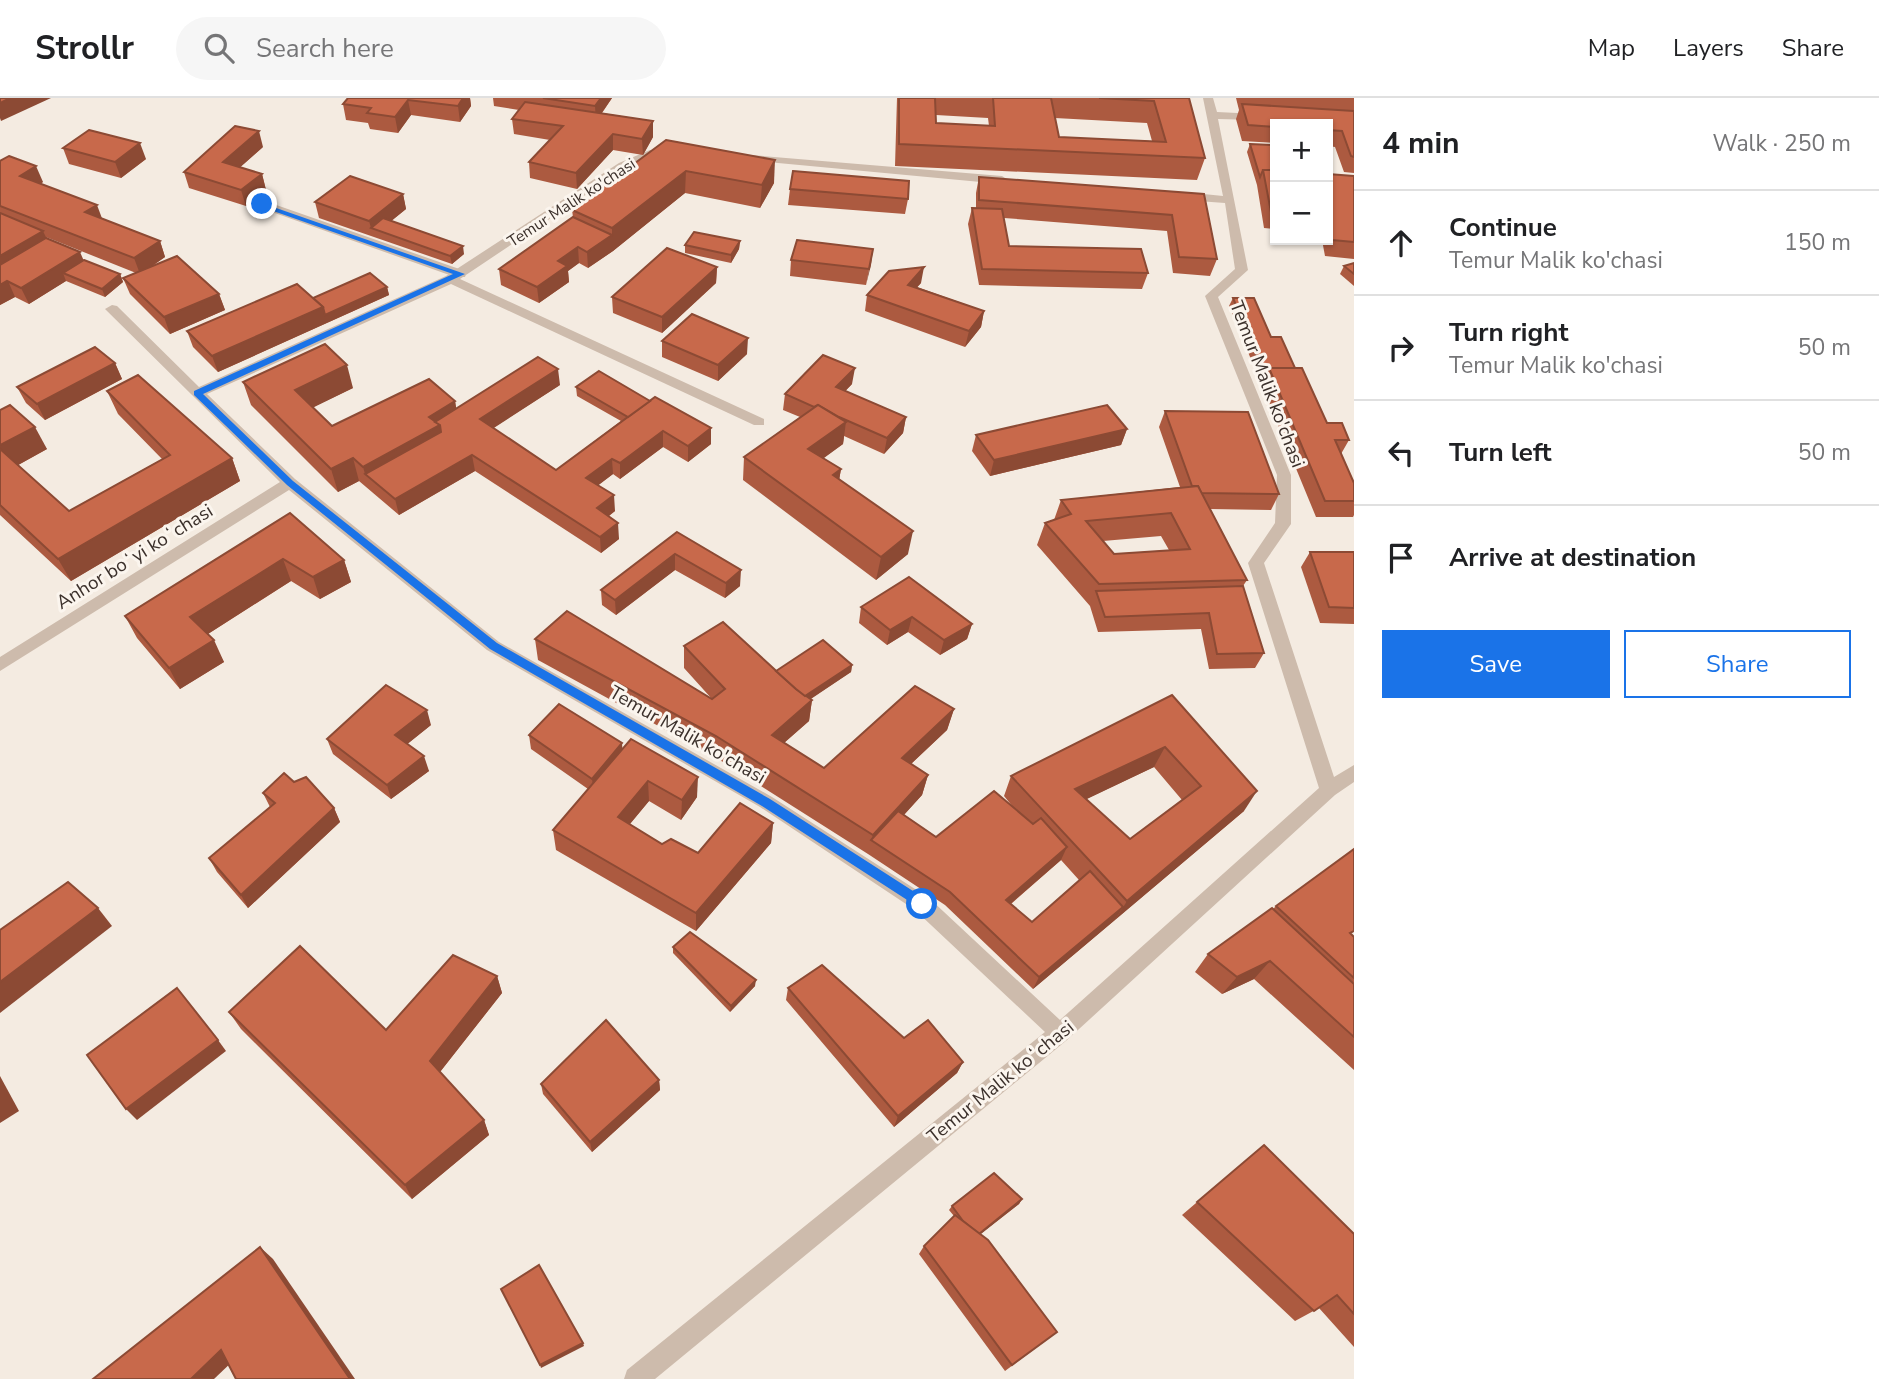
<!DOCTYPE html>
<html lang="en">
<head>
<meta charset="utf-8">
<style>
	:root { --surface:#fff; --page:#f6f6f6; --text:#202124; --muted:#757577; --line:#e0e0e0; --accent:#1a73e8 }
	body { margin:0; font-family:"Nunito Sans",sans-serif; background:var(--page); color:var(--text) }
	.controls { position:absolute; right:21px; top:21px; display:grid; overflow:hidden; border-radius:0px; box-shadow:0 2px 5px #0004 }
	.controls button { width:63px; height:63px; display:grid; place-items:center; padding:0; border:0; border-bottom:2px solid var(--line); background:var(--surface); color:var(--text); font:35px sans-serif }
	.stop { position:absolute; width:21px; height:21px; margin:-16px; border:5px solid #1a73e8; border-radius:50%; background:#fff }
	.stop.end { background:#1a73e8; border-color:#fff; box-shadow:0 2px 7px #0008 }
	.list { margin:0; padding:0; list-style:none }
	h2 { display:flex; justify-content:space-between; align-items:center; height:91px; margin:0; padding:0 28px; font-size:30px }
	h2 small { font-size:23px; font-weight:400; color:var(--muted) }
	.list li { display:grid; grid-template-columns:46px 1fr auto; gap:21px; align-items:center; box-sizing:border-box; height:105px; padding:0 28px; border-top:2px solid var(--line) }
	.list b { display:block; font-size:26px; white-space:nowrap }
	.list p { margin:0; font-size:23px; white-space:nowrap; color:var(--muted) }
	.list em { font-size:23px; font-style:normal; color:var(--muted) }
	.actions { display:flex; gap:14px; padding:21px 28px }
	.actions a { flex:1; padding:16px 0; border:2px solid var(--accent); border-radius:0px; text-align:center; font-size:24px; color:var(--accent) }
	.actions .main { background:var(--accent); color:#fff }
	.icon { flex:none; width:38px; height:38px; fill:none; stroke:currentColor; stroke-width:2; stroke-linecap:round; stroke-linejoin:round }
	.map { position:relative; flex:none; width:1354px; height:1281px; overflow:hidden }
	header { display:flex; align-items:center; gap:42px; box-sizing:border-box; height:98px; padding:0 35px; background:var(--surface); border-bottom:2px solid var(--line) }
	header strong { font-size:33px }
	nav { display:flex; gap:38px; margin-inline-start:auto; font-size:24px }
	.search { width:490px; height:63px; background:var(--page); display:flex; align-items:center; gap:18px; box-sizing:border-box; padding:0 24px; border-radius:38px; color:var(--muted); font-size:26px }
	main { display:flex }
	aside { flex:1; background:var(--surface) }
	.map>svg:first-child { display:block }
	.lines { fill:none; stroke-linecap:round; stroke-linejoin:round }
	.service { fill:#cdbbac; fill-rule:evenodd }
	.minor { fill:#cdbbac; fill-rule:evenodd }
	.wall { fill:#ac5a40; fill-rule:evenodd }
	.shaded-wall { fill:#8c4a34 }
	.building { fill:#c8694b; stroke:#8c4a34; stroke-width:2; fill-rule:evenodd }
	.route { fill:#1a73e8 }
	.labels { text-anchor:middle; stroke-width:6; stroke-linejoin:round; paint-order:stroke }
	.far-street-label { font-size:16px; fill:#3b302b; stroke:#fbf5ee }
	.street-label { font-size:19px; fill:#3b302b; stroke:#fbf5ee }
</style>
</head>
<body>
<header>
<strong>Strollr</strong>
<div class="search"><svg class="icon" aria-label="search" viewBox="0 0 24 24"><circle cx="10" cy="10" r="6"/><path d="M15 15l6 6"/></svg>Search here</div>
<nav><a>Map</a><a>Layers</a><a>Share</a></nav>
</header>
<main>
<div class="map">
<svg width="1354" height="1281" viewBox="0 0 1354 1281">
	<rect width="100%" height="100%" fill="#f4ebe1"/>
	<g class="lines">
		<!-- service -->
		<polygon class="service" points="262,102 465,173 466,176 465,179 455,179 258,109 258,103"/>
		<!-- minor -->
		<g class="minor">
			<polygon points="1203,0 1213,0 1217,14 1258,16 1264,19 1258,22 1218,21 1248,172 1218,199 1291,377 1291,426 1264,465 1334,679 1354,667 1354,684 1335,697 1067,942 655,1281 624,1281 627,1272 1045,934 915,812 760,709 487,552 289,392 0,573 0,559 280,384 105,211 112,207 117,208 199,289 446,178 619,65 650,52 675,52 675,56 652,58 627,69 460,181 764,321 764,327 754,327 451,186 207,296 295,381 499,544 772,699 929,800 1060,922 1319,690 1248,465 1275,425 1277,377 1205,198 1235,171 1225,105 1184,102 1178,98 1184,94 1223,98"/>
			<polygon points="751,57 1002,78 1008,82 1002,86 747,62 745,60"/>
		</g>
	</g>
	<!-- wall -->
	<g class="wall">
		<polygon points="348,0 470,0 471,8 460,24 411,17 398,35 370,31 368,25 346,22 343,6"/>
		<polygon points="493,0 612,0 602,15 653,23 653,39 643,57 613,52 577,91 530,80 529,64 550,42 514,36 512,21 519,12 494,8"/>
		<path d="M897,0H1189L1205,60L1197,82L895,68ZM936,17L988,20L989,28L936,25ZM1055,20L1147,25L1152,43L1059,39Z"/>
		<polygon points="1236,0 1354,0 1354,75 1344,74 1335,49 1328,48 1328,26 1275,26 1275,45 1242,43 1236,21 1239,12"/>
		<polygon points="666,42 774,85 760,110 685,95 613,153 588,170 579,165 568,173 569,184 539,205 501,187 499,171 573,119 572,112"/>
		<polygon points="1250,46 1275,47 1275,131 1264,130 1257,87 1247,54"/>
		<polygon points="263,49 240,69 262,76 266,92 246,108 189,90 184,74"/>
		<polygon points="63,50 146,61 121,80 69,66"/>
		<polygon points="0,63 43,84 40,86 102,121 160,143 165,159 151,169 219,196 225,212 170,236 130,196 123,180 136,175 46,139 84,162 120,176 123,184 105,199 66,183 29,206 15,199 0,207"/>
		<polygon points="1328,76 1354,78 1354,161 1325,158 1322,142 1328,142"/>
		<polygon points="979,79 1204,96 1217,161 1210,178 1173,175 1167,133 1004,120 1009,148 1148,175 1142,191 979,187 968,126 972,110 976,111 976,95"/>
		<polygon points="790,91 908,101 905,116 788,107"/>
		<polygon points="403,96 406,111 391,123 464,156 452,166 319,120 315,104"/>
		<polygon points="740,143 739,151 731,165 685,155 685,147"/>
		<polygon points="873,151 866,187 790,178 791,162"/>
		<polygon points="1354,165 1354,188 1340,176 1344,168"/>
		<polygon points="717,169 716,185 662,235 613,215 612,199"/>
		<polygon points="921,185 917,189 984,213 981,229 965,249 865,213 867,197"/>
		<polygon points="387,189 389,197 218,274 193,249 187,233 313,200"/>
		<polygon points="1233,200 1271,239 1295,270 1327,325 1349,342 1341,356 1354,385 1354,417 1353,419 1316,419 1229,208"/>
		<polygon points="662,243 747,256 718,283 662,259"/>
		<polygon points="115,265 122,281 45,322 26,305 17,289"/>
		<polygon points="243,284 353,290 313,309 332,328 455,303 456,311 560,287 493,330 556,372 621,323 577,298 576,289 650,303 711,330 711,346 688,364 663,349 620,381 613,376 598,387 615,413 609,418 619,441 601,455 475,373 399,417 359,383 338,394 251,307"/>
		<polygon points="852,286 845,293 906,319 903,335 884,356 844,338 843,346 823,360 841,371 839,382 908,456 876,482 743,382 744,359 800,319 783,312 785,296"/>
		<polygon points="107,293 232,360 240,383 71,483 0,417 0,312 47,351 18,367 69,413 162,361 118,316"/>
		<path d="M1165,313L1279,396L1271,412L1210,411L1247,482L1243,488L1264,555L1255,570L1209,571L1201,531L1098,534L1090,508L1037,447L1045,425L1054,422L1061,402L1180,389L1159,329ZM1161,438L1169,452L1114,456L1103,443Z"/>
		<polygon points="1127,331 1121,347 990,378 972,353 976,337"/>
		<polygon points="290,415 344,462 351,484 320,501 291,483 208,536 224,564 180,591 137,540 125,518"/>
		<polygon points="677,434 740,488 725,500 675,472 616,517 602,507 601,492"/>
		<polygon points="1310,454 1354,454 1354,526 1320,525 1301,469"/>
		<polygon points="861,509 972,526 967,541 940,557 908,534 887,547 859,525"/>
		<path d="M535,541L712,601L684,570V548L776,573L852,567L851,574L810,601L812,602L809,623L784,645L824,670L954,611L947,632L911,666L928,677L922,697L904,717L936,739L1013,709L1004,698L1011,678L1172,597L1244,713L1033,891L945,807L868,756L715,659L538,562ZM1154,669L1182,702L1130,741L1086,701ZM1061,762L1079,782L1032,824L1011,806Z"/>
		<polygon points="431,627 407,646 429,673 391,701 333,656 327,641"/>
		<polygon points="529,637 622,645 622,651 697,699 681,722 649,703 630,726 662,746 698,755 773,725 771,745 696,833 556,752 553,732 588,691 531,651"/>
		<polygon points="294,684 334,710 340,724 248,810 217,774 209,760 270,709 263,695"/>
		<polygon points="1276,808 1354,839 1354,972 1254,881 1222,896 1195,874 1208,856 1273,811"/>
		<polygon points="673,849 755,888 730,914 673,855"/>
		<polygon points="497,878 502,895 440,974 484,1022 489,1037 412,1101 241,931 229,914 386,932"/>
		<polygon points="788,890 904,940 963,964 957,975 894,1029 786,902"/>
		<polygon points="659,982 660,992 592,1054 543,996 541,986"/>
		<polygon points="1264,1047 1354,1136 1354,1249 1319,1210 1295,1223 1182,1117"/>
		<polygon points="1022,1101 1019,1106 980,1136 1048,1241 1005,1273 919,1156 924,1148 954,1118 949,1112 952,1108"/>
	</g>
	<!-- shaded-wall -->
	<g class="shaded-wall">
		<polygon points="10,0 51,0 1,23 0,20 0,5"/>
		<polygon points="463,0 470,0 471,8 460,24 458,8"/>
		<polygon points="601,0 612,0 596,23 595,8"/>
		<polygon points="408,2 411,17 398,35 395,19"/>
		<polygon points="653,23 653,39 643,57 642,41"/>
		<polygon points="259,33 263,49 228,80 223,64"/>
		<polygon points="613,36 613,52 577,91 576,75"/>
		<polygon points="140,45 146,61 121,80 115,64"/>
		<polygon points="775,62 774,85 760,110 762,87"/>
		<polygon points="36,68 43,84 27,94 20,78"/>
		<polygon points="686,73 685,95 613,153 588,170 587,154 612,137 612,130"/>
		<polygon points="262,76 266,92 246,108 241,92"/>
		<polygon points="403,96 406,111 379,133 371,130 369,123"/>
		<polygon points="97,107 103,123 85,114"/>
		<polygon points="43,133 54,156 8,183 15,199 0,207 0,158"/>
		<polygon points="160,143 165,159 140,176 134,160"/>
		<polygon points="740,143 739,151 731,165 731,157"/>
		<polygon points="463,148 464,156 452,166 450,158"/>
		<polygon points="578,149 579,165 568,173 569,184 539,205 537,189 558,163"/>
		<polygon points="873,151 871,167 866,187 869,171"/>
		<polygon points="80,154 87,170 63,175 66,183 29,206 21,190"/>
		<polygon points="717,169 716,185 662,235 662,219"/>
		<polygon points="924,169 921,185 905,203 908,187"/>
		<polygon points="120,176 123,184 105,199 102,191"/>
		<polygon points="387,189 389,197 218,274 212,258 323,209"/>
		<polygon points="219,196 225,212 170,236 164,219"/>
		<polygon points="984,213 981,229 965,249 969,233"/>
		<polygon points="748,240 747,256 718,283 718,267"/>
		<polygon points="115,265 122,281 45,322 37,306"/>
		<polygon points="347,267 353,290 302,315 295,292"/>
		<polygon points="855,270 852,286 834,305 836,289"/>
		<polygon points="558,271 560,287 483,337 480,321"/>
		<polygon points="455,303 459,326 365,376 363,369 429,319"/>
		<polygon points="906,319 903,335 884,356 887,340"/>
		<polygon points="846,324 843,346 805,374 808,351"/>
		<polygon points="35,329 47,351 11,371 0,353 0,347"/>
		<polygon points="711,330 711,346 688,364 688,348"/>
		<polygon points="1127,331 1121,347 990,378 994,362"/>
		<polygon points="663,333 663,349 620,381 620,365"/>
		<polygon points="472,357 475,373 399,417 395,401"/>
		<polygon points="232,360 240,383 71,483 58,461"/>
		<polygon points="353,360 359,383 338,394 331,371"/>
		<polygon points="612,361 613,376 587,396 586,380"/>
		<polygon points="841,371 837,394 833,377"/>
		<polygon points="614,397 615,413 598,426 597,410"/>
		<polygon points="618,425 619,441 601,455 600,439"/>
		<polygon points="913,433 908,456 876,482 881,459"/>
		<polygon points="675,456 675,472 616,517 615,502"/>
		<polygon points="283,461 291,483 200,541 190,519"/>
		<polygon points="344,462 351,484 320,501 313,479"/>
		<polygon points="741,472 740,488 725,500 726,485"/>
		<polygon points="912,519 908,534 887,547 890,532"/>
		<polygon points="972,526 967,541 940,557 944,542"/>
		<polygon points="214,542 224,564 180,591 169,570"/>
		<polygon points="852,567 851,574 793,613 794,605"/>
		<polygon points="812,602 809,623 769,658 772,637"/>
		<polygon points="954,611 947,632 896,680 902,660"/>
		<polygon points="427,612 431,627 400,652 395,637"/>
		<polygon points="622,645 623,659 594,695 592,681"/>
		<polygon points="1165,649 1154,669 1066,711 1075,691"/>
		<polygon points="424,658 429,673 391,701 387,687"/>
		<polygon points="928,677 922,697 877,746 871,742 873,737"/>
		<polygon points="698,679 697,699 681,722 682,702"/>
		<polygon points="648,683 649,703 619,739 618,719"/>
		<polygon points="1257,693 1244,713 1115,822 1127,803"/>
		<polygon points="334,710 340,724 248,810 241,797"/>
		<polygon points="773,725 771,745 696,833 696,815"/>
		<polygon points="1067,749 1061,762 1000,815 1006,802"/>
		<polygon points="1123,809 1115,822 1033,891 1039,879"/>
		<polygon points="98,810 112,828 0,915 0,884"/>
		<polygon points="1270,863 1254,881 1222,896 1237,879"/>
		<polygon points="497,878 502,895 436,979 430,963"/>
		<polygon points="756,882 755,888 730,914 731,908"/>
		<polygon points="218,942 226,953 137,1022 126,1011"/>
		<polygon points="963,964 957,975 894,1029 898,1018"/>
		<polygon points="0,978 19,1013 0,1025"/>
		<polygon points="659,982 660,992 592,1054 590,1044"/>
		<polygon points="484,1022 489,1037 412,1101 405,1087"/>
		<polygon points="1022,1101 1019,1106 972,1143 975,1139"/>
		<polygon points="260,1149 273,1161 355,1281 350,1281"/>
		<polygon points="583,1245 584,1248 541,1270 540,1267"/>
		<polygon points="221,1252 235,1261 214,1281 191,1281"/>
	</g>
	<!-- building -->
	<g class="building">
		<polygon points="0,0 10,0 0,5"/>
		<polygon points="348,0 463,0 458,8 408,2 395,19 367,15 371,10 343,6"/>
		<polygon points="543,0 601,0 595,8"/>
		<polygon points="899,0 935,0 936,25 995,28 993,0 1051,0 1059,39 1166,44 1154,3 1099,0 1189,0 1205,60 899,46"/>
		<polygon points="525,4 653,23 642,41 613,36 576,75 529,64 563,28 512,21"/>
		<polygon points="1242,6 1354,13 1354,59 1351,58 1342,33 1328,32 1328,26 1275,26 1275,29 1248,27"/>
		<polygon points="235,28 259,33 223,64 262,76 241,92 184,74"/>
		<polygon points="89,32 140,45 115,64 63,50"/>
		<polygon points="666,42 775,62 762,87 686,73 612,130 572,112"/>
		<polygon points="1250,46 1275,47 1275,72 1263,72 1260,79"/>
		<polygon points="9,58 36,68 20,78 97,107 85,114 160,143 134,160 0,108 0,63"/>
		<polygon points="1263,72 1275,72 1275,115 1271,114"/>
		<polygon points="793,73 909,83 908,101 790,91"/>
		<polygon points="1328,76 1354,78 1354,144 1332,142 1328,120"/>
		<polygon points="350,78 403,96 369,123 315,104"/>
		<polygon points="979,79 1204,96 1217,161 1179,159 1172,117 979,102"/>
		<polygon points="972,110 1002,111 1009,148 1141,151 1148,175 982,171"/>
		<polygon points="0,115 43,133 0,158"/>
		<polygon points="573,119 612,137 587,154 578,149 558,163 567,168 537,189 499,171"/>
		<polygon points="383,120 463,148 450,158 371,130"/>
		<polygon points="694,134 740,143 731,157 685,147"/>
		<polygon points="46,140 80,154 21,190 7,183 0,187 0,167"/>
		<polygon points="797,142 873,151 869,171 791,162"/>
		<polygon points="667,150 717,169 662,219 612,199"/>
		<polygon points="177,158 219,196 164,219 123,180"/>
		<polygon points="84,162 120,176 102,191 63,175"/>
		<polygon points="1354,165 1354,176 1344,168"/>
		<polygon points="924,169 908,187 984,213 969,233 867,197 889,173"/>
		<polygon points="370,175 387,189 325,217 323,209 313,200"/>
		<polygon points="297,186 323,209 212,258 187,233"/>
		<polygon points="1233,200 1254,200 1271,239 1281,239 1295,270 1269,270 1265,278"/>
		<polygon points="692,216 748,240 718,267 662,243"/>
		<polygon points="325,246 347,267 295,292 332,328 429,281 455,303 429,319 440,327 363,369 353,360 331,371 243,284"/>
		<polygon points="95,249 115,265 37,306 17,289"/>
		<polygon points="823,257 855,270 836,289 906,319 887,340 839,319 818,307 814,309 785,296"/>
		<polygon points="538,259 558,271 480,321 556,372 655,299 711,330 688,348 663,333 620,365 612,361 586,380 614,397 597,410 618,425 600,439 472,357 395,401 365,376 441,334 440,327 435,324"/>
		<polygon points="1269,270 1302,270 1327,325 1342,325 1349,342 1335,342 1354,385 1354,403 1325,403"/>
		<polygon points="599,273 650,303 628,319 576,289"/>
		<polygon points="138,277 232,360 58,461 0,407 0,351 69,413 170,357 107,293"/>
		<polygon points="10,307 35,329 0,347 0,312"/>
		<polygon points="818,307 846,324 808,351 841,371 833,377 913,433 881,459 744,359"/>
		<polygon points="1107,307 1127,331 994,362 976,337"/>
		<polygon points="1165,313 1248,314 1279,396 1201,395 1198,388 1192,388"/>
		<path d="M1198,388L1247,482L1099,486L1045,425L1071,416L1061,402ZM1171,415L1190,451L1114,456L1086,423Z"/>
		<polygon points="290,415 344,462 313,479 283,461 190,519 214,542 169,570 125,518"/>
		<polygon points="677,434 741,472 726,485 675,456 615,502 601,492"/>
		<polygon points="1310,454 1354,454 1354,510 1329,509"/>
		<polygon points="909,479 972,526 944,542 912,519 890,532 861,509"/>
		<polygon points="1243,488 1264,555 1217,556 1209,515 1105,519 1096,493"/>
		<polygon points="567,513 712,601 725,591 684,548 723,524 796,591 812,602 772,637 824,670 915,588 954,611 902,660 928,677 873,737 716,638 535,541"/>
		<polygon points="823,542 852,567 805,598 796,591 776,573"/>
		<polygon points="386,587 427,612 395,637 424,658 387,687 327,641"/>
		<path d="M1172,597L1257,693L1127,803L1011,678ZM1165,649L1201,688L1130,741L1075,691Z"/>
		<polygon points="559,606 622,645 592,681 529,637"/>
		<polygon points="631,641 698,679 682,702 648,683 618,719 662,746 671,741 698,755 740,705 773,725 696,815 553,732"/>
		<polygon points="284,675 294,684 306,679 334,710 241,797 209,760 275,705 263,695"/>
		<polygon points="994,693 1033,726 1041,720 1067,749 1006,802 1032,824 1090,773 1123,809 1039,879 950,794 871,742 898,713 936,739"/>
		<polygon points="1354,751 1354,833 1350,835 1354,839 1354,880 1276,808"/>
		<polygon points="68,784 98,810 0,884 0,832"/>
		<polygon points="1272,810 1354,886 1354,939 1270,863 1237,879 1208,856"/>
		<polygon points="690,834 756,882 731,908 673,849"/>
		<polygon points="300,848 386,932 453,857 497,878 430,963 484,1022 405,1087 229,914"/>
		<polygon points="822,867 904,940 928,922 963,964 898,1018 788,890"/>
		<polygon points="177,890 218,942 126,1011 87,957"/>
		<polygon points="606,922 659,982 590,1044 541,986"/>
		<polygon points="1264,1047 1354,1136 1354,1216 1337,1197 1314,1213 1197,1104"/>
		<polygon points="994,1075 1022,1101 979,1136 963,1123 952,1108"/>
		<polygon points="955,1117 988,1142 1057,1234 1012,1267 924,1148"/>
		<polygon points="260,1149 350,1281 236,1281 221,1252 191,1281 93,1281"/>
		<polygon points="539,1167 583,1245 540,1267 501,1191"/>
	</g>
	<!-- route -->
	<polygon class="route" points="259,104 465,176 203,296 293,383 497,545 770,701 927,802 927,809 918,809 762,708 490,551 287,387 194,297 194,293 453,176 259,108"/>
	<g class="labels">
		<!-- far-street labels -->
		<g class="far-street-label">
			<text transform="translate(571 104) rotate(-33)" y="6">Temur Malik ko'chasi</text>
		</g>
		<!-- street labels -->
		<g class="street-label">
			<text transform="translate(1268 286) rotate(69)" y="7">Temur Malik ko'chasi</text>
			<text transform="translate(134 458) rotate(-32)" y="7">Anhor boʻyi koʻchasi</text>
			<text transform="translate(688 636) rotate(30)" y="7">Temur Malik ko'chasi</text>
			<text transform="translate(1000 983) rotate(-39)" y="7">Temur Malik koʻchasi</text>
		</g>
	</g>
</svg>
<div class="controls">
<button>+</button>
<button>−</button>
</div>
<div class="stop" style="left:922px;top:806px"></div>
<div class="stop end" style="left:262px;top:106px"></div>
</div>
<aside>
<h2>4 min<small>Walk · 250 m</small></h2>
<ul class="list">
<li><svg class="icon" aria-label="ahead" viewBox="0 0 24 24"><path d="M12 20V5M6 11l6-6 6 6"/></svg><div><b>Continue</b><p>Temur Malik ko'chasi</p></div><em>150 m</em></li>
<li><svg class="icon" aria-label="right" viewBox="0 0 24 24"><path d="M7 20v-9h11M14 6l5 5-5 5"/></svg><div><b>Turn right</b><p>Temur Malik ko'chasi</p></div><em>50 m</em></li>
<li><svg class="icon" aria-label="left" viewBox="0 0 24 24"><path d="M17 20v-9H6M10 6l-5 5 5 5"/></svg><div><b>Turn left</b></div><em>50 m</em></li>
<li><svg class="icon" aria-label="arrive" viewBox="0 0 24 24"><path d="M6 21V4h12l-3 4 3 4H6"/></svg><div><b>Arrive at destination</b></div></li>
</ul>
<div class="actions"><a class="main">Save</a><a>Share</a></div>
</aside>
</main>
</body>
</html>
